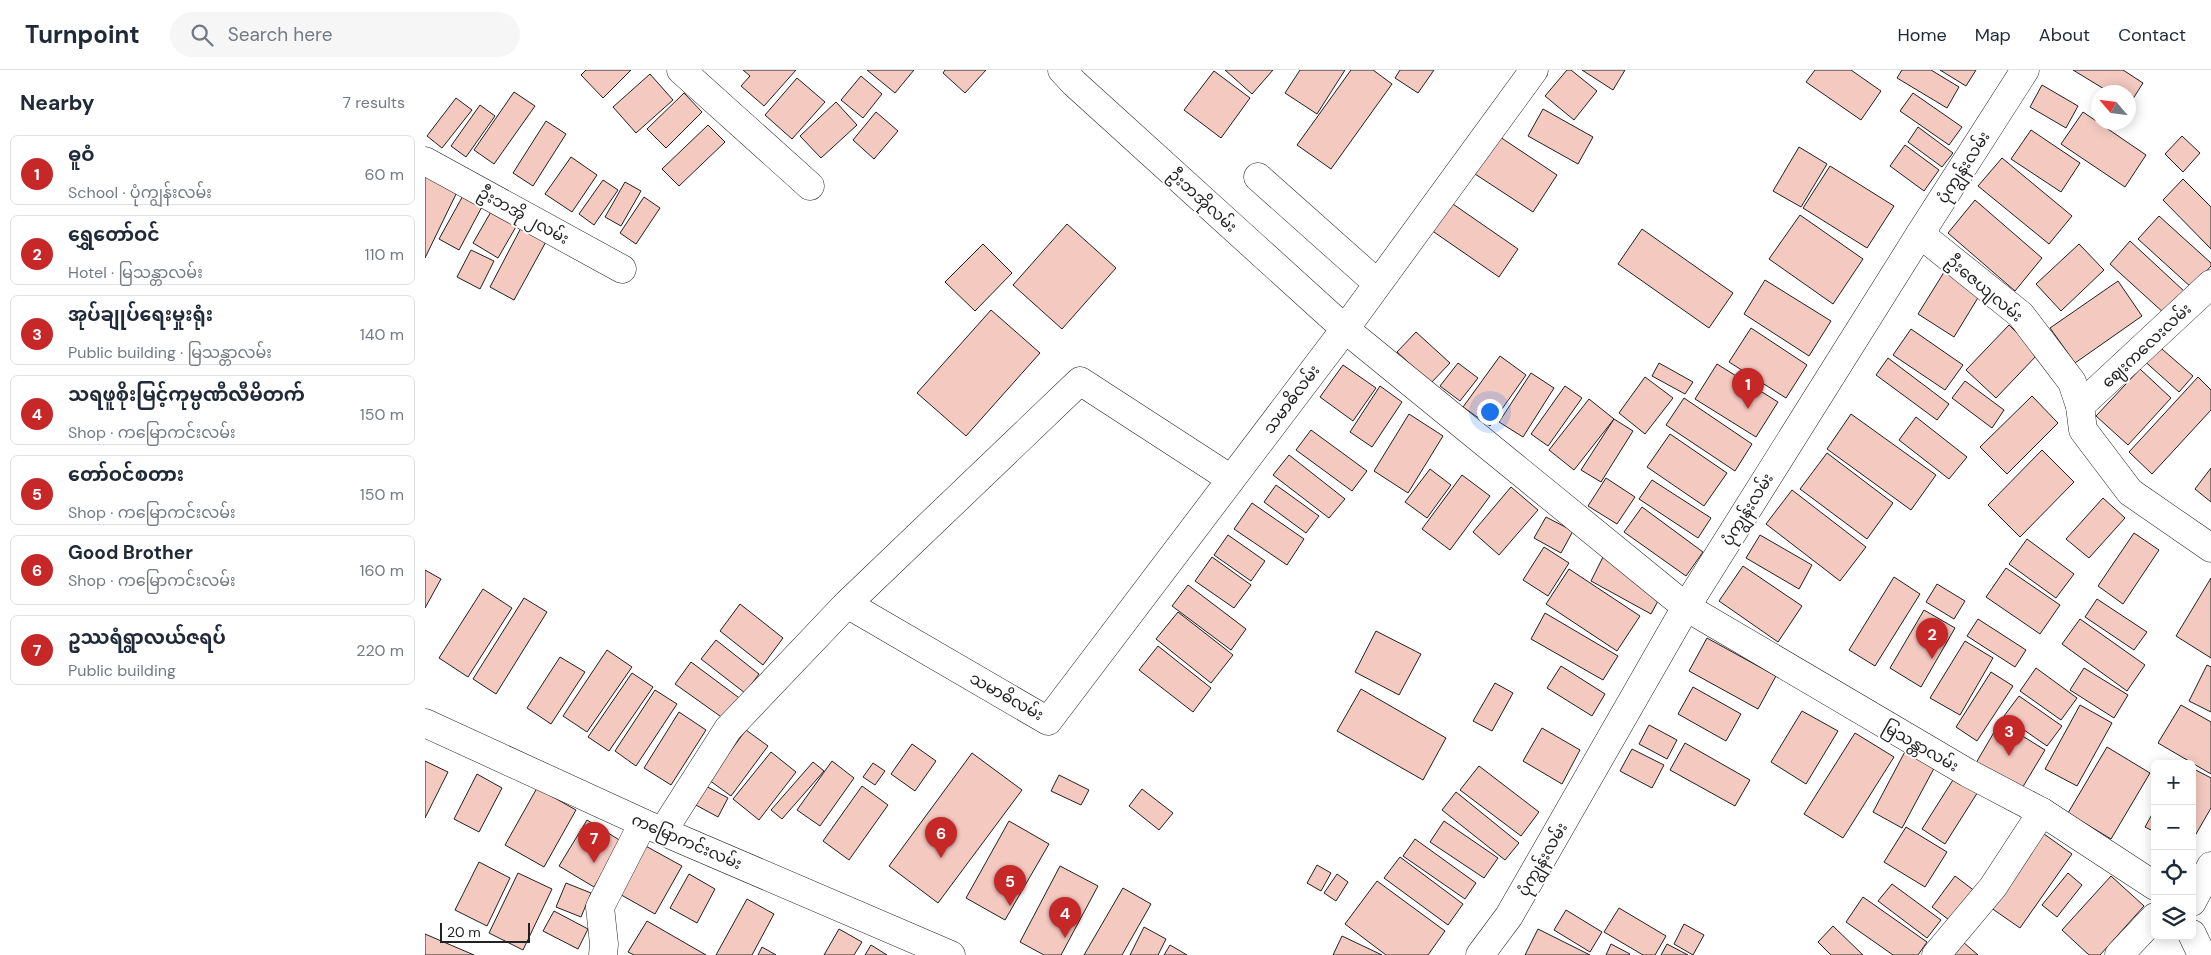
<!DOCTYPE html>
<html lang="en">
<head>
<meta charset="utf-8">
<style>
	:root { --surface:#fff; --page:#f6f6f7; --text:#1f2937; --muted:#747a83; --line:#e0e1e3; --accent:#c62828 }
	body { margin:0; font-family:"DM Sans","Noto Sans Myanmar",sans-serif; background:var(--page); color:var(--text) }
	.controls { position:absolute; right:15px; bottom:15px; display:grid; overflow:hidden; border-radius:8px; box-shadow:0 2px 12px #0003 }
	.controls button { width:45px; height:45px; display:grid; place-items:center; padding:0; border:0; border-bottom:1px solid var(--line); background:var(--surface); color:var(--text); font:25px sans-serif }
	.compass { position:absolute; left:1666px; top:15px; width:45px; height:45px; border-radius:50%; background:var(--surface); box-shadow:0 2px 12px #0003; rotate:298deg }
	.scale { position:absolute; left:15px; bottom:12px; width:90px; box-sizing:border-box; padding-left:5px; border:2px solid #222; border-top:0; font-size:14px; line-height:18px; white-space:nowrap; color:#222; -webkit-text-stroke:4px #fff; paint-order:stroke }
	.you { position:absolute; left:1064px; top:341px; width:18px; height:18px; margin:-12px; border:4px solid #fff; border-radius:50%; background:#1a73e8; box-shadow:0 0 0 8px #1a73e833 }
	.badge { display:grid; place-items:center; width:32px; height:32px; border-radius:50%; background:var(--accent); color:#fff; font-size:16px; font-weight:700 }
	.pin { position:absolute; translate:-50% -41px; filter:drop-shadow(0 1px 2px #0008) }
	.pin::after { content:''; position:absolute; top:26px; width:18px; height:15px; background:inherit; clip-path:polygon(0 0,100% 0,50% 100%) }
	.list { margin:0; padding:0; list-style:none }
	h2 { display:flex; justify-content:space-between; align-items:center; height:65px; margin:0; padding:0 20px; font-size:21px }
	h2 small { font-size:16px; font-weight:400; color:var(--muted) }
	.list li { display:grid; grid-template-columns:32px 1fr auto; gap:15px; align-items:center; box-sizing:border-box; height:70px; margin:0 10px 10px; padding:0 10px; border:1px solid var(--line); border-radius:8px }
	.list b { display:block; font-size:19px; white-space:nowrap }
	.list p { margin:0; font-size:16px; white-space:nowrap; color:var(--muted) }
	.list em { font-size:16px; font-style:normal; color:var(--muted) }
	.icon { flex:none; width:28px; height:28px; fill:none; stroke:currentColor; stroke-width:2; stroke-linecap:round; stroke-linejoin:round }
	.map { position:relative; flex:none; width:1786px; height:885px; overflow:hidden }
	header { display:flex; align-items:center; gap:30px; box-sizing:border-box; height:70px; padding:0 25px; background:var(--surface); border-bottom:1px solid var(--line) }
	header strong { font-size:24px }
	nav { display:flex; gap:28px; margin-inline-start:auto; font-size:18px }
	.search { width:350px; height:45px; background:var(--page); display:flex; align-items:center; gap:12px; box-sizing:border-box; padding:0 18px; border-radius:28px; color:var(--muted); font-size:19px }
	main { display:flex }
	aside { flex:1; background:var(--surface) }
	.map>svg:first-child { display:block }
	.building { fill:#f3c9c0; stroke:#222 }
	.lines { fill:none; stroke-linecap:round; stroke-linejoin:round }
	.minor-casing { stroke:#222; stroke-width:29 }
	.major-casing { stroke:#222; stroke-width:29 }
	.minor { stroke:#fff; stroke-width:28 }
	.major { stroke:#fff; stroke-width:28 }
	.labels { text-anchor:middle; stroke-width:4; stroke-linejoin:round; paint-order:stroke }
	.street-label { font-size:16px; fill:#222; stroke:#fff }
</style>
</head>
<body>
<header>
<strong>Turnpoint</strong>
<div class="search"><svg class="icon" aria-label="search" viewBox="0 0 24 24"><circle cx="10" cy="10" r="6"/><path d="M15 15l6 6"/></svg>Search here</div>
<nav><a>Home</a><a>Map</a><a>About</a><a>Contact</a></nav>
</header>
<main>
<aside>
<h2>Nearby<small>7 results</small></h2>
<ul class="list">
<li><span class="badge">1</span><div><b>ဓူဝံ</b><p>School · ပုံကျွန်းလမ်း</p></div><em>60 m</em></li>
<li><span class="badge">2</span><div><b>ရွှေတော်ဝင်</b><p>Hotel · မြသန္တာလမ်း</p></div><em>110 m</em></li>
<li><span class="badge">3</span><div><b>အုပ်ချုပ်ရေးမှုးရုံး</b><p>Public building · မြသန္တာလမ်း</p></div><em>140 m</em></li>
<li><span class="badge">4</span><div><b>သရဖူစိုးမြင့်ကုမ္ပဏီလီမိတက်</b><p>Shop · ကမြောကင်းလမ်း</p></div><em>150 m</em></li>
<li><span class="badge">5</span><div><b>တော်ဝင်စတား</b><p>Shop · ကမြောကင်းလမ်း</p></div><em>150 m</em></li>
<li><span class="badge">6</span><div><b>Good Brother</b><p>Shop · ကမြောကင်းလမ်း</p></div><em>160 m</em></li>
<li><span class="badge">7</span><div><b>ဥဿရံရွာလယ်ဇရပ်</b><p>Public building</p></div><em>220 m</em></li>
</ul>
</aside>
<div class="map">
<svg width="1786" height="885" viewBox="0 0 1786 885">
	<rect width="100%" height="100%" fill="#fff"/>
	<!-- building -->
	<g class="building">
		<polygon points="161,0 206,0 178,28 156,5"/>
		<polygon points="318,0 371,0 339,36 316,16 325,6"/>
		<polygon points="442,0 489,0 470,23"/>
		<polygon points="520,0 561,0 540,23 518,3"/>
		<polygon points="800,0 848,0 827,24"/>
		<polygon points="875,0 920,0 892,44 860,23"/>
		<polygon points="926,0 948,0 967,14 906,99 872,75"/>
		<polygon points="975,0 1009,0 993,23 970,8"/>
		<polygon points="1142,0 1146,0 1172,21 1149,50 1120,26"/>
		<polygon points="1157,0 1200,0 1188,20"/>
		<polygon points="1390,0 1426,0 1456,21 1436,50 1381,12"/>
		<polygon points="1477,0 1506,0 1534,17 1522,38 1472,8"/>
		<polygon points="1515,0 1551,0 1541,16"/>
		<polygon points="1648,0 1698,0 1718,13 1704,35 1704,22 1684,22"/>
		<polygon points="789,1 825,28 796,68 759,40"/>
		<polygon points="225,4 248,30 211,63 188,37"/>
		<polygon points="436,6 457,24 438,48 416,30"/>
		<polygon points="372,8 400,32 367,69 340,45"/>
		<polygon points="1617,15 1653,36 1641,58 1605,37"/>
		<polygon points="89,22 110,36 69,94 49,80"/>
		<polygon points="259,23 277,42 241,78 222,59"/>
		<polygon points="1488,23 1537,57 1524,75 1475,41"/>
		<polygon points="31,28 47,40 17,78 2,66"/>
		<polygon points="411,32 432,55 396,88 375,66"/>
		<polygon points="55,35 70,46 41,87 26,76"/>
		<polygon points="1118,39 1168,67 1153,94 1103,66"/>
		<polygon points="451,42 473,61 449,89 428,70"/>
		<polygon points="1658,42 1721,85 1700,117 1636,74"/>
		<polygon points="121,51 141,64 108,116 88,103"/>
		<polygon points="283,55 300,72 254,116 237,99"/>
		<polygon points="1493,57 1528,83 1517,97 1483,72"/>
		<polygon points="1606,60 1655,93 1636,122 1586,89"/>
		<polygon points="1757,66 1775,83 1758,102 1740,84"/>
		<polygon points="1075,67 1132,105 1108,142 1050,104"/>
		<polygon points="1480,75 1514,100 1499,121 1465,96"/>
		<polygon points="1374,77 1402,94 1376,137 1348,121"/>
		<polygon points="146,87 172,105 147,142 120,124"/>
		<polygon points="1577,88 1647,146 1624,174 1553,116"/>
		<polygon points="1405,96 1469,136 1442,178 1378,138"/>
		<polygon points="0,104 33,120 0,188"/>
		<polygon points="1758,109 1786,137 1786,179 1738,130"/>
		<polygon points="178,110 193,120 169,155 154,144"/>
		<polygon points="200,112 216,121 196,156 180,147"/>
		<polygon points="40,122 59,133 34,180 14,169"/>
		<polygon points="219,127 235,138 211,174 195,163"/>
		<polygon points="1550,130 1617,188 1590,221 1523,163"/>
		<polygon points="1025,132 1093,179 1074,207 1006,160"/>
		<polygon points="71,133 96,148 73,188 48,173"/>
		<polygon points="1375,145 1438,189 1408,234 1344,189"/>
		<polygon points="1734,146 1786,193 1786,196 1767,218 1713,169"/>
		<polygon points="98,154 123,168 89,230 65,217"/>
		<polygon points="642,154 691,198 637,259 588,215"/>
		<polygon points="1217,159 1308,223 1284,258 1193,194"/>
		<polygon points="1705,171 1760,222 1740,244 1685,194"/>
		<polygon points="558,174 587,203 550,241 520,212"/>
		<polygon points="1654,174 1679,200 1636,241 1611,214"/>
		<polygon points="46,180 69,191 55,219 32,207"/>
		<polygon points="1526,191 1562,213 1529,267 1493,244"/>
		<polygon points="1340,210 1406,251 1384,286 1319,244"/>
		<polygon points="1693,211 1717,246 1650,293 1625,258"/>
		<polygon points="566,240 615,283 541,366 492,323"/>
		<polygon points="1584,255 1613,284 1571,328 1541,300"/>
		<polygon points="1326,258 1382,295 1361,328 1304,292"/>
		<polygon points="1486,259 1538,295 1520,320 1468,285"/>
		<polygon points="991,262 1025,293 1006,313 972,282"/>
		<polygon points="1730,273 1768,306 1754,322 1716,288"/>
		<polygon points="1075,286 1101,305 1065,356 1038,337"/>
		<polygon points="1463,288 1524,334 1512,350 1451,305"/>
		<polygon points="1033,293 1053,308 1035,331 1015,316"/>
		<polygon points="1234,293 1268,312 1260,324 1227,306"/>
		<polygon points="1292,294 1353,332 1331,367 1270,329"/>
		<polygon points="918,295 951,318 928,351 895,327"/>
		<polygon points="1715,299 1746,328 1703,375 1671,346"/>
		<polygon points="1106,303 1129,318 1098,367 1074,352"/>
		<polygon points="1220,307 1248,328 1220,364 1194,343"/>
		<polygon points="1773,307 1786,320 1786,340 1727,404 1704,382"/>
		<polygon points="1540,311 1579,340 1567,358 1527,328"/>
		<polygon points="955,316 977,332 947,377 925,362"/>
		<polygon points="1140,316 1157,328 1123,376 1106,364"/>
		<polygon points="1607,326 1633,353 1582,404 1555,377"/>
		<polygon points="1259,328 1327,374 1310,401 1241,355"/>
		<polygon points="1164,329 1189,349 1149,400 1124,380"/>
		<polygon points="984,344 1018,366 983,423 949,401"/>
		<polygon points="1426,344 1511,405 1486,440 1402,379"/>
		<polygon points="1491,347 1542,387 1524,409 1474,370"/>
		<polygon points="1189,349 1208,361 1176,412 1156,400"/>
		<polygon points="886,360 942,401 927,421 871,380"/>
		<polygon points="1245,364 1302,403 1279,436 1222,397"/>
		<polygon points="1617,380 1649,412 1595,467 1563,435"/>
		<polygon points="1402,383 1468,433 1442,469 1375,419"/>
		<polygon points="864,385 920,429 904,448 848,405"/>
		<polygon points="1786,398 1786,432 1770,419"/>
		<polygon points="1005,399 1026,415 1002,448 980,432"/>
		<polygon points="1037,405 1065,426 1025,480 997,459"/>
		<polygon points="1181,408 1210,427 1192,454 1163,436"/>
		<polygon points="1227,410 1286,448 1273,468 1214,429"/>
		<polygon points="851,415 894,446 881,463 839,432"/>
		<polygon points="1086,417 1113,440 1074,485 1048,462"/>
		<polygon points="1367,420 1441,477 1415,511 1341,454"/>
		<polygon points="1678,428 1700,448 1664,488 1641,469"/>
		<polygon points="827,433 879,469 862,495 809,459"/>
		<polygon points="1217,437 1278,482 1261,506 1199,462"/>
		<polygon points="1121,447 1148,461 1136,483 1109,468"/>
		<polygon points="1709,463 1734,480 1698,534 1673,516"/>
		<polygon points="803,465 840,491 826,511 789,485"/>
		<polygon points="1335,465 1387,495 1374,519 1321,488"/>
		<polygon points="1602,469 1649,504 1631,528 1584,494"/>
		<polygon points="1119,477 1144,493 1123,526 1098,510"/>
		<polygon points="1179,485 1240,518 1226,544 1166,511"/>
		<polygon points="787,487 826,515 809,538 770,511"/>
		<polygon points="1318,496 1377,536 1353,572 1294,531"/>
		<polygon points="1581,498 1635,535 1615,564 1561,527"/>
		<polygon points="1144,499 1215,546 1192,581 1121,534"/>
		<polygon points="0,500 16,509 0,538"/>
		<polygon points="1469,507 1495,524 1450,596 1424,580"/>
		<polygon points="1786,508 1786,588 1751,566"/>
		<polygon points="1512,514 1540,531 1529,549 1501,532"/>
		<polygon points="763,515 821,559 806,580 747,536"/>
		<polygon points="58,519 87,538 43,607 14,588"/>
		<polygon points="99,528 122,542 71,624 48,609"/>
		<polygon points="1672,529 1722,562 1709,580 1660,547"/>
		<polygon points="315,534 358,568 338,595 295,561"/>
		<polygon points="1499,540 1530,558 1496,617 1465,598"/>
		<polygon points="753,542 808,585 786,613 731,569"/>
		<polygon points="1120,543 1193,586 1178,610 1106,569"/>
		<polygon points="1553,549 1601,580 1590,597 1542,566"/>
		<polygon points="1655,549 1720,595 1702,621 1637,574"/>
		<polygon points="951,561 996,584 974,625 930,602"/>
		<polygon points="1282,568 1351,606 1333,639 1264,601"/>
		<polygon points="291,570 334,604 320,623 276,589"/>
		<polygon points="1540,571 1568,588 1535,645 1505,628"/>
		<polygon points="733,576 786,618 768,642 714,600"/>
		<polygon points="182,580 207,597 162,662 138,646"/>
		<polygon points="135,587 160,602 126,654 102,638"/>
		<polygon points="266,592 317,630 302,651 250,614"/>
		<polygon points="1782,595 1786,597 1786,642 1764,631"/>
		<polygon points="1136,596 1180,624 1167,646 1122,618"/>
		<polygon points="1611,598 1652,628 1636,650 1595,621"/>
		<polygon points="1659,598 1703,625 1689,648 1645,620"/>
		<polygon points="1566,602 1588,616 1552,671 1531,657"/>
		<polygon points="207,603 228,617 184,681 163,667"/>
		<polygon points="1070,613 1088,623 1067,661 1048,651"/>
		<polygon points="1268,617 1316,644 1301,671 1253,644"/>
		<polygon points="936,619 1021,668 998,710 912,661"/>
		<polygon points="230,620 252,634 211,696 190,681"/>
		<polygon points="1594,626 1637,656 1622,676 1579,646"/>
		<polygon points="1655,635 1687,653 1652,716 1620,699"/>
		<polygon points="1756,635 1786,652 1786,704 1733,673"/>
		<polygon points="1377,641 1413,661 1381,714 1346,692"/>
		<polygon points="254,642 281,660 246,715 219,698"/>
		<polygon points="1575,652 1620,680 1596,720 1551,693"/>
		<polygon points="1224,655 1252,670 1242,689 1214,674"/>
		<polygon points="1117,658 1155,680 1137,714 1098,691"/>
		<polygon points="321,660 343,676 306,726 284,710"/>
		<polygon points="1430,663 1469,687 1418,768 1379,744"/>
		<polygon points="1260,673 1325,710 1310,736 1245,700"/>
		<polygon points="487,674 511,691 490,721 466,704"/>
		<polygon points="1484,674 1514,689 1477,758 1448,742"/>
		<polygon points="1682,677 1725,703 1686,769 1643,743"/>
		<polygon points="1207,679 1239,695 1227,718 1195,701"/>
		<polygon points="346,682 371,702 334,750 308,729"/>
		<polygon points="547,683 597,720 513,833 464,796"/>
		<polygon points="0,691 23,702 0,748"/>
		<polygon points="407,691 429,708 395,756 372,740"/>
		<polygon points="388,692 399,701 357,749 346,740"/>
		<polygon points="448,693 460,701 450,715 438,707"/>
		<polygon points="1054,696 1114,742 1096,766 1035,720"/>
		<polygon points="1767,698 1786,708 1786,738 1767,771"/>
		<polygon points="1533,702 1556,717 1520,774 1497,759"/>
		<polygon points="52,704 77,718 54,762 29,749"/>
		<polygon points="634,705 664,720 656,735 626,721"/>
		<polygon points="279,715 303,728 293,747 269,734"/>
		<polygon points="437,716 463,735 424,790 398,771"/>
		<polygon points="112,718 151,740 119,797 80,775"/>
		<polygon points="717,719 748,743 734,760 704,736"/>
		<polygon points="1031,722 1094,773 1080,790 1017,740"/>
		<polygon points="1730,739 1730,762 1720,757"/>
		<polygon points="162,750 196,771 169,817 134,796"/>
		<polygon points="584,751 624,774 580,850 541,828"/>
		<polygon points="1019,751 1073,788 1059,808 1005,772"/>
		<polygon points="1481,757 1522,782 1500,817 1459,792"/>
		<polygon points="1612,759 1647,784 1595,858 1559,833"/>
		<polygon points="990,769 1051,813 1040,829 978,786"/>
		<polygon points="217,774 257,796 230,844 191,822"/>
		<polygon points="975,787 1038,834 1023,855 959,808"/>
		<polygon points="54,792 85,808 62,856 30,840"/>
		<polygon points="892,795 906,803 896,821 882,813"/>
		<polygon points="635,796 673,816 636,885 619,885 595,872"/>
		<polygon points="93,803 127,819 98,880 64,863"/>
		<polygon points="1643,803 1657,815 1632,847 1617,835"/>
		<polygon points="264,804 290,819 272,853 245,838"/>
		<polygon points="912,804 923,812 911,831 899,823"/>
		<polygon points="1530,806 1555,825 1532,856 1507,837"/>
		<polygon points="1686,806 1719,836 1675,885 1664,885 1637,860"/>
		<polygon points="952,811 1020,861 1003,885 961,885 920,854"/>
		<polygon points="141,813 166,823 156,847 131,837"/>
		<polygon points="1467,814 1516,850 1502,868 1453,831"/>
		<polygon points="698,818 726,834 697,885 659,885"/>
		<polygon points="1438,827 1502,872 1493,885 1468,885 1421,852"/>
		<polygon points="322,829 349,844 327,885 291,885"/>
		<polygon points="1194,838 1241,866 1230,885 1218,885 1179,862"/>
		<polygon points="1141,840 1177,862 1165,882 1129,860"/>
		<polygon points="129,841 163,859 153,879 118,861"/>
		<polygon points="222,851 281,885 209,885 203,882"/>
		<polygon points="1259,854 1279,865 1268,885 1249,874"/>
		<polygon points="1408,856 1438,885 1406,885 1393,872"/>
		<polygon points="719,857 741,869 733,885 705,885"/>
		<polygon points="414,859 437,872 429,885 399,885"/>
		<polygon points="1113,859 1165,885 1100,885"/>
		<polygon points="0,864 49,885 0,885"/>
		<polygon points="917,866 957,885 908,885"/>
		<polygon points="1538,872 1553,885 1527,885"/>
		<polygon points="1186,874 1205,884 1204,885 1181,885"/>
		<polygon points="1242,874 1263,885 1236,885"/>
		<polygon points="446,875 462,885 440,885"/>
		<polygon points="745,875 762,885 739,885"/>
		<polygon points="337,877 351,885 333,885"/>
	</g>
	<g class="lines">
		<!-- minor casing -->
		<g class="minor-casing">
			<g id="minor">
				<polyline points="256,0 385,116"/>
				<polyline points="637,0 649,13 920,259 1261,537 1543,703 1617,742 1730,816"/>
				<polyline points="0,91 197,199"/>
				<polyline points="833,107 952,213"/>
				<polyline points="1495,164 1596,245 1647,312 1655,336 1658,360 1705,422 1786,478"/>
				<polyline points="1655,336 1786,214"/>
				<polyline points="422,534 655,311 806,409"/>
				<polyline points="238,761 303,659 422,534 623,651 920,259 1109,0"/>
				<polyline points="1767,832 1786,796"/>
				<polyline points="1767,864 1777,885"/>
				<polyline points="178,885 179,874 175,837 218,753"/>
				<polyline points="1055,885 1084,846 1261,537 1495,164 1600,0"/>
				<polyline points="1511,885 1568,817 1617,742"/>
				<polyline points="1694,885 1730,847"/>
			</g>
		</g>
		<!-- major casing -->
		<g class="major-casing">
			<polyline id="major" points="0,653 218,753 526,885"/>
		</g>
		<!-- minor -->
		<use href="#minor" class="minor"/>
		<!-- major -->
		<use href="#major" class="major"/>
	</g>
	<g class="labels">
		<!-- street labels -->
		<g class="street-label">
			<text transform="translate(1538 97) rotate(-57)" y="6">ပုံကျွန်းလမ်း</text>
			<text transform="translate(778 130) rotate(42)" y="6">ဦးဘအိုလမ်း</text>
			<text transform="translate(99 145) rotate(29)" y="6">ဦးဘအို ၂လမ်း</text>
			<text transform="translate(1560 218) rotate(40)" y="6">ဦးဇေယျလမ်း</text>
			<text transform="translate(1721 275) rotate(-43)" y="6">ဈေးကလေးလမ်း</text>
			<text transform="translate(866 329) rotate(-53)" y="6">သမာဓိလမ်း</text>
			<text transform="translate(1322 439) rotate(-58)" y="6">ပုံကျွန်းလမ်း</text>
			<text transform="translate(582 626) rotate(29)" y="6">သမာဓိလမ်း</text>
			<text transform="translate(1496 676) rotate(30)" y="6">မြသန္တာလမ်း</text>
			<text transform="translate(262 771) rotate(23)" y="6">ကမြောကင်းလမ်း</text>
			<text transform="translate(1117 789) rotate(-60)" y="6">ပုံကျွန်းလမ်း</text>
		</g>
	</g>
</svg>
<div class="controls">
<button>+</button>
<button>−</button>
<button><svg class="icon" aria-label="locate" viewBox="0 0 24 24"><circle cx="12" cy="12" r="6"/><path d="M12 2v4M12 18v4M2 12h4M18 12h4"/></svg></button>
<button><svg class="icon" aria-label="layers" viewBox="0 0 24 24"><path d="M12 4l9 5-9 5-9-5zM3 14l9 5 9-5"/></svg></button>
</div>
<svg class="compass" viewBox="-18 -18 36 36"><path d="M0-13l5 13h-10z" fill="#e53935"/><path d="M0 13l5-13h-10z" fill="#747a83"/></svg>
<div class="scale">20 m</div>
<div class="you"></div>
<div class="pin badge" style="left:1323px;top:339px">1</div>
<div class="pin badge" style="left:1507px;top:589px">2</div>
<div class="pin badge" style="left:1584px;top:686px">3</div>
<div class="pin badge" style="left:640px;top:868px">4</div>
<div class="pin badge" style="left:585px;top:836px">5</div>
<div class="pin badge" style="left:516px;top:788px">6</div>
<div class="pin badge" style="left:169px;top:793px">7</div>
</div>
</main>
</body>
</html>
